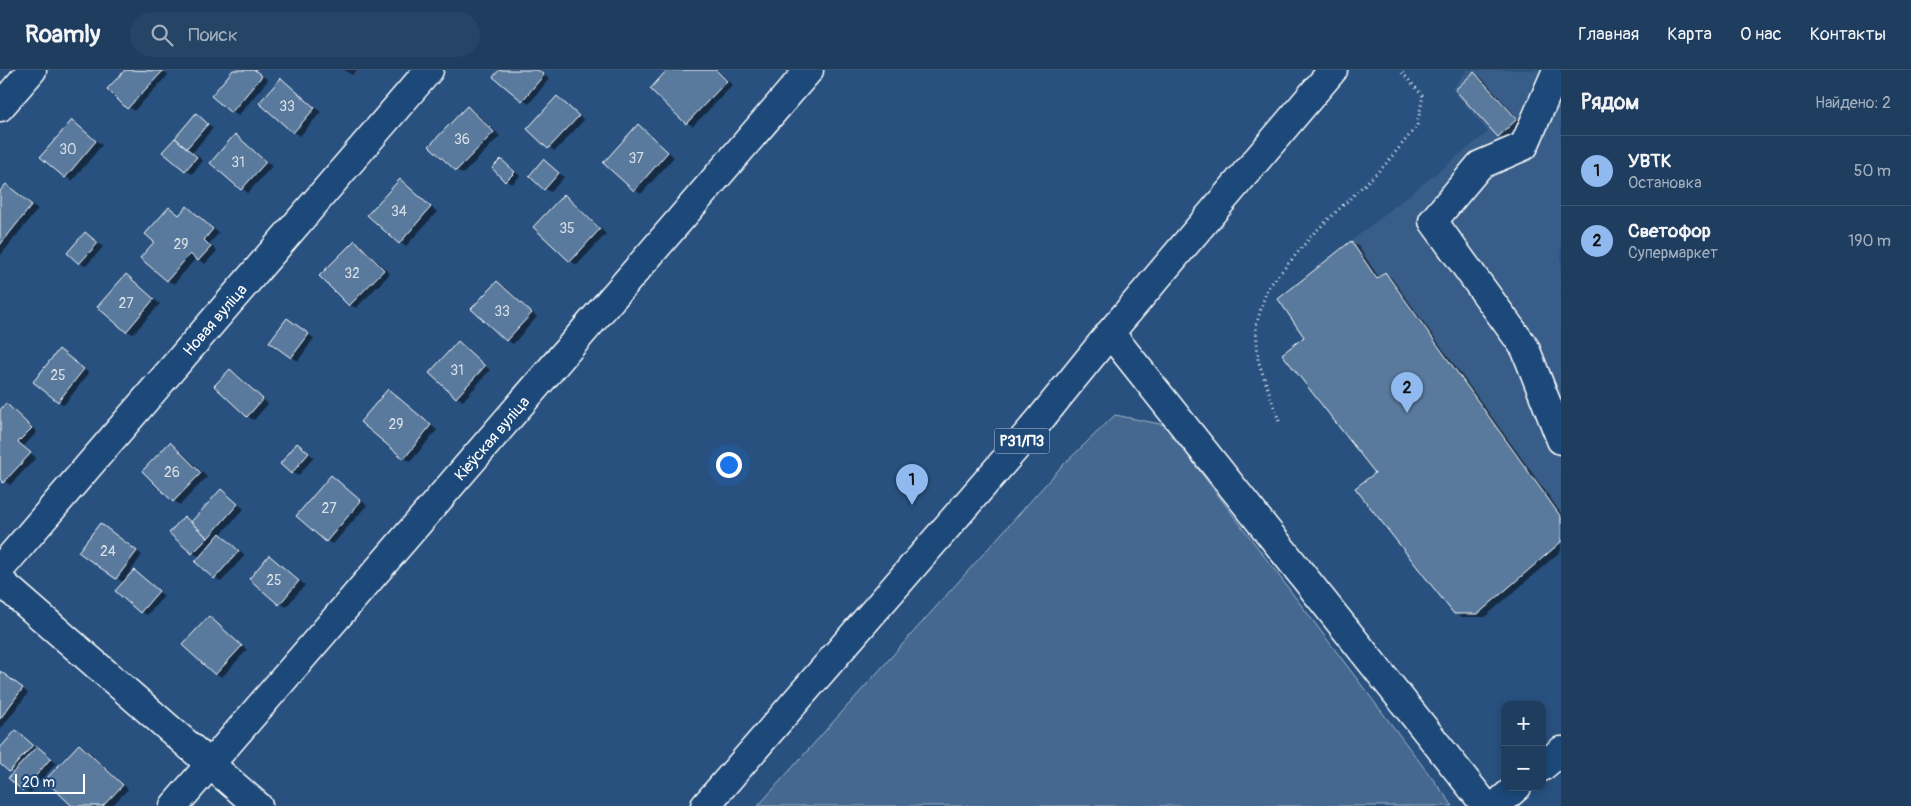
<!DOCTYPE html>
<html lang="ru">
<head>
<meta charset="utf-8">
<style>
	:root { --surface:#1e3d5f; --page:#264465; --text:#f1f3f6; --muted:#a1aebd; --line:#3c5674; --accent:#90b9f0 }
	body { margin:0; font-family:Pangolin,sans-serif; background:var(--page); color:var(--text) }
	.controls { position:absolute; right:15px; bottom:15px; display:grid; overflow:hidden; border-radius:10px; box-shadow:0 2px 8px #0003 }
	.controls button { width:45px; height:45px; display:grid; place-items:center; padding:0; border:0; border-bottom:1px solid var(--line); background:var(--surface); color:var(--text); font:25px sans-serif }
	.scale { position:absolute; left:15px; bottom:12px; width:70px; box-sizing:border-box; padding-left:5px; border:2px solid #fff; border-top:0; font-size:14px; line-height:18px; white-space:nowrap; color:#fff; -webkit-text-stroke:4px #1f4a7a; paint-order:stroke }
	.you { position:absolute; left:728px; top:394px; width:18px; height:18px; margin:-12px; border:4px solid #fff; border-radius:50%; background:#1a73e8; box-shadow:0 0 0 8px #1a73e833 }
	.badge { display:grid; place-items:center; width:32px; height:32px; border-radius:50%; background:var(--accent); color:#111; font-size:16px; font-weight:700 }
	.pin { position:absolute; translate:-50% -41px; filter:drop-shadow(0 1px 2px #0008) }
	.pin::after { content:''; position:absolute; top:26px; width:18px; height:15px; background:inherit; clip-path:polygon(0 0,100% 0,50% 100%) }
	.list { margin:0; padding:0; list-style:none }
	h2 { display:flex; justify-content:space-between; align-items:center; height:65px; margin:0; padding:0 20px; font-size:21px }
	h2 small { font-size:16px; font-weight:400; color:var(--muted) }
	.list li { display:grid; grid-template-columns:32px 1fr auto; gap:15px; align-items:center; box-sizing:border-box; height:70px; padding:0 20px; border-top:1px solid var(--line) }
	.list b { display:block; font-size:19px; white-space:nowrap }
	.list p { margin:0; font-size:16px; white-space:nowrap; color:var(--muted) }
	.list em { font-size:16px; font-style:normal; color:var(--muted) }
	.icon { flex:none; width:28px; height:28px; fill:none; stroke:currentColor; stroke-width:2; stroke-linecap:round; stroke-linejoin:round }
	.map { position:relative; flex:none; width:1561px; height:736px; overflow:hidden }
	header { display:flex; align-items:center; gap:30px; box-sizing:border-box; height:70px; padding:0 25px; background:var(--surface); border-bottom:1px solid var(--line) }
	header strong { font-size:24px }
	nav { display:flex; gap:28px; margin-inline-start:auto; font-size:18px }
	.search { width:350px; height:45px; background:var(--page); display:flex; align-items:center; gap:12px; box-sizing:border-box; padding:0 18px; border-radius:28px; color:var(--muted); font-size:19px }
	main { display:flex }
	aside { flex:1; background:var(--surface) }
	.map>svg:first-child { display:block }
	.built { fill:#375d88 }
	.green { fill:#446890; stroke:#a2b4c8 }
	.shadow { fill:#0007 }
	.building { fill:#5a7a9d; stroke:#fff }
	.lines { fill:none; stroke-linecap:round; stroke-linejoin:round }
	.minor-casing { stroke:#fff; stroke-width:31 }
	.major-casing { stroke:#fff; stroke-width:31 }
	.path { stroke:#fff; stroke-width:3; stroke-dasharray:1 4; stroke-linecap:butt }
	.minor { stroke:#1f4a7a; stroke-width:28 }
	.major { stroke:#1f4a7a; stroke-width:28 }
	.labels { text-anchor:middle; stroke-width:4; stroke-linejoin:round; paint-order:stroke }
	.number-label { font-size:14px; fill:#d6dee6 }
	.shield { fill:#1f4a7a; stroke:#bcc9d7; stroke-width:1 }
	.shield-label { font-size:15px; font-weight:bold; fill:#fff }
	.street-label { font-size:16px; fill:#fff; stroke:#1f4a7a }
</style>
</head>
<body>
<header>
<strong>Roamly</strong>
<div class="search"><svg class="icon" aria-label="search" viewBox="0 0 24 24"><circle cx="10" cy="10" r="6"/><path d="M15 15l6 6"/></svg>Поиск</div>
<nav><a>Главная</a><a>Карта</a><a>О нас</a><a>Контакты</a></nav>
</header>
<main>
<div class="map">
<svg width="1561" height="736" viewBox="0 0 1561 736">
	<rect width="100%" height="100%" fill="#28517f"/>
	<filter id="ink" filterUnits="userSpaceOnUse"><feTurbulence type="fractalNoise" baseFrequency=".02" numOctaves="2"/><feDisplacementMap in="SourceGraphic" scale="10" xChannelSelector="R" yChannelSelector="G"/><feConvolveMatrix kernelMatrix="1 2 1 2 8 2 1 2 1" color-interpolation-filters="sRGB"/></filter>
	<g filter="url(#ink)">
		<!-- built -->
		<polygon class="built" points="1467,0 1561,0 1561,447 1385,202 1377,209 1351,171 1488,62 1452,19"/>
		<!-- green -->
		<polygon class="green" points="1115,345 1165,355 1453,736 758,736 1061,397"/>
		<!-- shadow -->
		<g class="shadow">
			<polygon points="126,0 163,0 168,5 134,41 108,19"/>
			<polygon points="235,0 255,0 268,10 238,46 213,26"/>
			<polygon points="344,0 357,0 352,5"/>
			<polygon points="501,0 538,0 549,9 529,34 495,7"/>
			<polygon points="669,0 717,0 733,15 693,56 687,53"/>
			<polygon points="1474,4 1481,7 1522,53 1505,70 1499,66"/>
			<polygon points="281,10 321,42 300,66 294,62"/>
			<polygon points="558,28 584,50 555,81 549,78"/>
			<polygon points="468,38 474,41 500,66 463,104 456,100"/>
			<polygon points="196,45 213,58 193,82 203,91 192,104 164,82"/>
			<polygon points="72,52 102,75 72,111 66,107"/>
			<polygon points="638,56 674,87 641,124 635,120"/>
			<polygon points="236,66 272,96 248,123 212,92"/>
			<polygon points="501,90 520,106 512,114 506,111"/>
			<polygon points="544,91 564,107 551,122 545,119"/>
			<polygon points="400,110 437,142 406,176 400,173"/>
			<polygon points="6,115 38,139 0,186 0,123"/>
			<polygon points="564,126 570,129 606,164 577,195 570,191"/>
			<polygon points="187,137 219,163 209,174 217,181 205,194 196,188 174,214 167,210 170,139 180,146"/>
			<polygon points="86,164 103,177 86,196 80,193"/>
			<polygon points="355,172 361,175 390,204 356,238 350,235"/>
			<polygon points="1351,172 1358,176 1380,209 1385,204 1391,207 1561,443 1561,481 1485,547 1462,547 1455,543 1377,403 1305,267"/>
			<polygon points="126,206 160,234 133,264 127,261"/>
			<polygon points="497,213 504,216 537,247 513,274 507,270"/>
			<polygon points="293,253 314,268 298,291 270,272"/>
			<polygon points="458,273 490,300 463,331 457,327"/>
			<polygon points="65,284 89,303 64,335 58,331"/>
			<polygon points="230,300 237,304 268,334 254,350 247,346"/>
			<polygon points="389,321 437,360 411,391 404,388"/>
			<polygon points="6,335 13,339 37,362 24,376 36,388 10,415 0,408 0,342"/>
			<polygon points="170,374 177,378 207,407 180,435 174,431"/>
			<polygon points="298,375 314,387 298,406 292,402"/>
			<polygon points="331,407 367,435 333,474 327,471"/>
			<polygon points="222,420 244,439 220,465 245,485 221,512 197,492 200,487 193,483 171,462 184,448 192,453"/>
			<polygon points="106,458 142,485 125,509 127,510 134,501 164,526 147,545 141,542 124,513 117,508"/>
			<polygon points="275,491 305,515 286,537 250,509"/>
			<polygon points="209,547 247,580 222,607 216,604"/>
			<polygon points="0,601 28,623 0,660"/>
			<polygon points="16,662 56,693 30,723 23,720 14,703 0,692 0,680"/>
			<polygon points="80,676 86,679 128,719 112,736 74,736"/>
		</g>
		<!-- building -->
		<g class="building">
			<polygon points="125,0 163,1 127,39 107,19"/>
			<polygon points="233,0 255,0 262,6 231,43 211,26"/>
			<polygon points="499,0 538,0 544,5 522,31 493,7"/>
			<polygon points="667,0 716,0 727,11 686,54 650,19"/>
			<polygon points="1474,2 1517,49 1498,67 1455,20"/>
			<polygon points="281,8 315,38 293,63 259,33"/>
			<polygon points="557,26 579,46 548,79 527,59"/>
			<polygon points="467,36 494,62 456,101 429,76"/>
			<polygon points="196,43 208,54 187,78 175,68"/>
			<polygon points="72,50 96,71 65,108 40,87"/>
			<polygon points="638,54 668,82 634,121 603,93"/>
			<polygon points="235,64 266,92 241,120 210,93"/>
			<polygon points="175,68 197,87 185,101 162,82"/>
			<polygon points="501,89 515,102 505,112 492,98"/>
			<polygon points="543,89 559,103 544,120 529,106"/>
			<polygon points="400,109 431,137 399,174 367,145"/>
			<polygon points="6,114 32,135 0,175 0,121"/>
			<polygon points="564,124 600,159 570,192 533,157"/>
			<polygon points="187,136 213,159 204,170 211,177 198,191 190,184 167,211 140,188 154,172 145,164 169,137 179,145"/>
			<polygon points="85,162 98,173 79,194 67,183"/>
			<polygon points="355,170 384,200 349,236 319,206"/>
			<polygon points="1351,171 1377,209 1385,202 1561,447 1561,472 1478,544 1454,544 1355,418 1375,403 1282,284 1304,267 1278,229"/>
			<polygon points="126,204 154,229 126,262 97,237"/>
			<polygon points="497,211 532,243 506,271 471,239"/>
			<polygon points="287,248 309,264 291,288 269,272"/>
			<polygon points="458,271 485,296 456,328 429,303"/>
			<polygon points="59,279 84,299 58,332 33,312"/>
			<polygon points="230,299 263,329 247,347 214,316"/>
			<polygon points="388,319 431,355 404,389 360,352"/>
			<polygon points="6,333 32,358 18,372 31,383 3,413 0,409 0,340"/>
			<polygon points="170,372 201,403 173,432 142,401"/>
			<polygon points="297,373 309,383 291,404 280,394"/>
			<polygon points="331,405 361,431 326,472 296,446"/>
			<polygon points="221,419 238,434 208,468 191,452"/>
			<polygon points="184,446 208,468 192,484 169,463"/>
			<polygon points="100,453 137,481 116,509 78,482"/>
			<polygon points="220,463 239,481 214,509 195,492"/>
			<polygon points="269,485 299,511 279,535 249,509"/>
			<polygon points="134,500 159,521 140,543 115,521"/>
			<polygon points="209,546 242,576 215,605 182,575"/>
			<polygon points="0,601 23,618 0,649"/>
			<polygon points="16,660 33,675 9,702 0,694 0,678"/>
			<polygon points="79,674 123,715 103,736 72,736 45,710"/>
			<polygon points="37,676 51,688 23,721 8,708"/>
		</g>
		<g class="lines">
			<!-- minor casing -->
			<g class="minor-casing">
				<g id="minor">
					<polyline points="1557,0 1524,76 1480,95 1433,151 1525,278 1561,370"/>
					<polyline points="0,37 32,0"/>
					<polyline points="1110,263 1486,736"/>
					<path id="s1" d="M0,499L429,0"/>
					<polyline points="0,511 258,736"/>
					<polyline points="1542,697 1561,681"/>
					<path id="s2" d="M174,736L809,0"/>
					<polyline points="1495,736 1517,717"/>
				</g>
			</g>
			<!-- major casing -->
			<g class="major-casing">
				<polyline id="major" points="705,736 1038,352 1110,263 1333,0"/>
			</g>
			<!-- path -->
			<polyline class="path" points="1279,351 1258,290 1256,255 1267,219 1314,163 1384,96 1417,56 1423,26 1400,0"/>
			<!-- minor -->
			<use href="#minor" class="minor"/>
			<!-- major -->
			<use href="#major" class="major"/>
		</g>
	</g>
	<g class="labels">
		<!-- number labels -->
		<g class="number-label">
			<text x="287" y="41">33</text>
			<text x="462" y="74">36</text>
			<text x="68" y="84">30</text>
			<text x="636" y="93">37</text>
			<text x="238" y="97">31</text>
			<text x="399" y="146">34</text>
			<text x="567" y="163">35</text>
			<text x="181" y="179">29</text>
			<text x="352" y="208">32</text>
			<text x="126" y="238">27</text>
			<text x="502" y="246">33</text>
			<text x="457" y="305">31</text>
			<text x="58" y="310">25</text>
			<text x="396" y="359">29</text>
			<text x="172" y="407">26</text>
			<text x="329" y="443">27</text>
			<text x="108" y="486">24</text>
			<text x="274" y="515">25</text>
		</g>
		<!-- shield labels -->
		<rect class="shield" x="994.5" y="358.5" width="55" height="25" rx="4"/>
		<g class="shield-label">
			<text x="1022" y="376">Р31/П3</text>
		</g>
		<!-- street labels -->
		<g class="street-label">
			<text dy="6" stroke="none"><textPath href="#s1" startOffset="329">Новая вуліца</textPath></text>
			<text dy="6" stroke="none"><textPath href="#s2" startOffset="486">Кіеўская вуліца</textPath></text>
		</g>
	</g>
</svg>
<div class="controls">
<button>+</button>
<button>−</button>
</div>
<div class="scale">20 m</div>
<div class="you"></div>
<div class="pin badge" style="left:912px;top:435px">1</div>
<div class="pin badge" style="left:1407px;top:343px">2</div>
</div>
<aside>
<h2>Рядом<small>Найдено: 2</small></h2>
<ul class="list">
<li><span class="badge">1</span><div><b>УВТК</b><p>Остановка</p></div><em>50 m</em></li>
<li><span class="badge">2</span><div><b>Светофор</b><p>Супермаркет</p></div><em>190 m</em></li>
</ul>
</aside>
</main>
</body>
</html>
